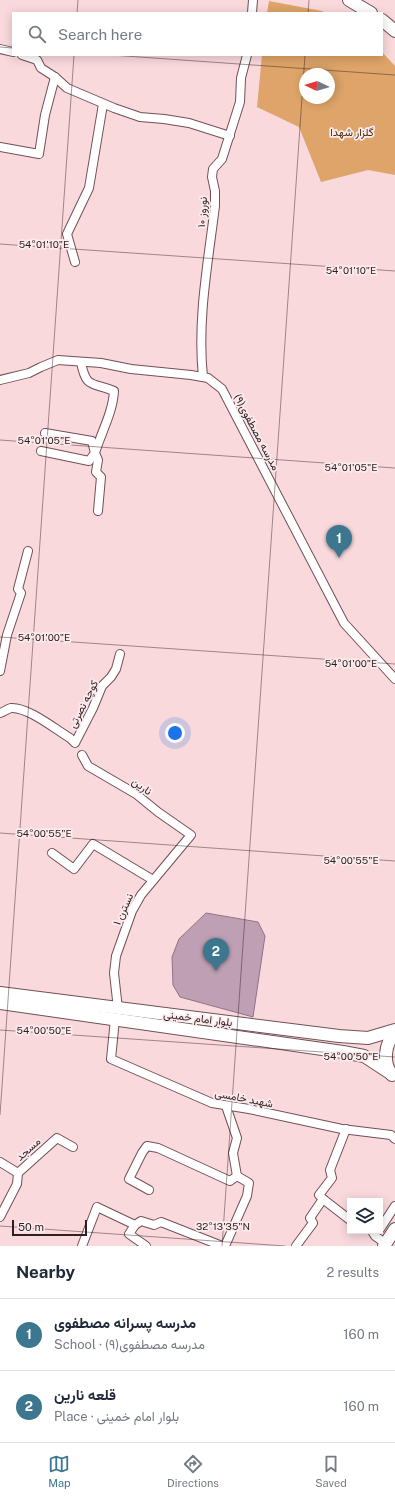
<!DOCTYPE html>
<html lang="en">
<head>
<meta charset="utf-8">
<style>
	:root { --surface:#fff; --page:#f6f6f7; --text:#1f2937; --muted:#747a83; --line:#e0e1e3; --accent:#3c778f }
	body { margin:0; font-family:"Public Sans",Vazirmatn,sans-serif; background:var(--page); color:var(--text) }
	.controls { position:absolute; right:12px; bottom:12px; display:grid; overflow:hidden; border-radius:0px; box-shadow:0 2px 10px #0003 }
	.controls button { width:36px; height:36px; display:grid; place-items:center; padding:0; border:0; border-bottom:1px solid var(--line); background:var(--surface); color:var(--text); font:20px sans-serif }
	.compass { position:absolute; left:299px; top:68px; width:36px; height:36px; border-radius:50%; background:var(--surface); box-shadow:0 2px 10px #0003; rotate:274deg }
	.scale { position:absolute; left:12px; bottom:10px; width:75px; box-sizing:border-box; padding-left:4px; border:2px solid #2e1f21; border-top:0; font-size:11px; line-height:14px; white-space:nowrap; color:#2e1f21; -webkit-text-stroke:3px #fcebed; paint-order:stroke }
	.you { position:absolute; left:175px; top:733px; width:14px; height:14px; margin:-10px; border:3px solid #fff; border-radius:50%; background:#1a73e8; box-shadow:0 0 0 6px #1a73e833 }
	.badge { display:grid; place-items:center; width:26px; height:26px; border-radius:50%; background:var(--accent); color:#fff; font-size:13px; font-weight:700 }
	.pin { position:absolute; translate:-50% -33px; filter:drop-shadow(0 1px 2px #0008) }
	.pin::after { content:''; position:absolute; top:21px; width:14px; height:12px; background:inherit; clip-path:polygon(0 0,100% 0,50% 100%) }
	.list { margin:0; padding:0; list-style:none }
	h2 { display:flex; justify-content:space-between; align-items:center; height:52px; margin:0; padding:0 16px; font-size:17px }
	h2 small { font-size:13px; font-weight:400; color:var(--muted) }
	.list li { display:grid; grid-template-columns:26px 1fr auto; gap:12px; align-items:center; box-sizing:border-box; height:72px; padding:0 16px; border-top:1px solid var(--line) }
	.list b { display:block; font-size:15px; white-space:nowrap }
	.list p { margin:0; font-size:13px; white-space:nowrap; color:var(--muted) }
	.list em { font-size:13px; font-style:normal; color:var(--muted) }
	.icon { flex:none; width:22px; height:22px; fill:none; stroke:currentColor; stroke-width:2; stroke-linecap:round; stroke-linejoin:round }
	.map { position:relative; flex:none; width:395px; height:1246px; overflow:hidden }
	.search { position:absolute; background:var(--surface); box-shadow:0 2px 10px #0003; left:12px; right:12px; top:12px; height:44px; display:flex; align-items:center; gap:10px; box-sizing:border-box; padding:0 14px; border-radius:0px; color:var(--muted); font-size:15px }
	.sheet { height:196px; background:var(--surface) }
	nav { display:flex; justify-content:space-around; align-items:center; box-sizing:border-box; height:56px; border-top:1px solid var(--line); background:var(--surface); font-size:11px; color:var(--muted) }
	nav a { display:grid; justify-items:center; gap:2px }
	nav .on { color:var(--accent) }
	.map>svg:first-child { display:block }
	.green { fill:#dea469; fill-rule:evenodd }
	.building { fill:#bf9fb3; stroke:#917286 }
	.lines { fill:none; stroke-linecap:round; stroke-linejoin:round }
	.minor-casing { stroke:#725055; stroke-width:10 }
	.secondary-casing { stroke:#725055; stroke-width:14 }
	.minor { stroke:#fff; stroke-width:8 }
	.secondary { stroke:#fff; stroke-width:12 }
	.ticks { fill:none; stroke:#2e1f21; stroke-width:1; stroke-opacity:0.45 }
	.labels { text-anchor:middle; stroke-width:3.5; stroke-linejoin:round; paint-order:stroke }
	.park-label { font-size:11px; fill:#492e0e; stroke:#fcebed }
	.street-label { font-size:11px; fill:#2e1f21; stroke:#fcebed }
	.ticks-label { font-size:10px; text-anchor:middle; fill:#2e1f21; stroke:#fcebed; stroke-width:3.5; stroke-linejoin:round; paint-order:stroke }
</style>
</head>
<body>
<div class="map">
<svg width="395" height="1246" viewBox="0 0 395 1246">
	<rect width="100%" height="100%" fill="#fad9dd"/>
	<!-- green -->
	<g class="green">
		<polygon points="269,1 322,11 325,13 267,13"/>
		<path d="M382,52L395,66V175L368,170L321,182L299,127L257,107L262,55H382ZM305,74H329V98H305Z"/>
	</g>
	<!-- building -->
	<polygon class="building" points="206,913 258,922 265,936 253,1017 180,997 173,985 172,957 179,939"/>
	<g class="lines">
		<!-- minor casing -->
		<g class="minor-casing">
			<g id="minor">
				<polyline points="252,13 253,0"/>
				<polyline points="0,49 13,52"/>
				<polyline points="22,55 37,60 41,68 55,77 67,88 114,108 140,117 164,119 189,123 230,136"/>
				<polyline points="0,147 39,154 45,115 55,77"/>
				<polyline points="75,262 67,234 89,188 103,104"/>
				<path d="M81,362C86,389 92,382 114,391C113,412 101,433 95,453L98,460L96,472L101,477L98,511"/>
				<path d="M203,377C197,320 208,263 215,206V191L212,177L213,169L222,159L240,102L241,78L247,55"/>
				<polyline points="0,380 29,373 41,367 58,360 101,363 131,369 191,375 208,378 222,389 344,623 395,679"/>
				<polyline points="41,451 89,461 95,453 92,441 45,433"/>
				<polyline points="0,671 7,635 21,593 18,589 28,551"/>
				<path d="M0,713C4,712 7,709 11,708C28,707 55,729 70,738L75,743L93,708L102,686L111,677L116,669L120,654"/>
				<polyline points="82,755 88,766 136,794 158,812 191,835 141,895 132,911 116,956 114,973 118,1009"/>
				<polyline points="52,853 74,869 93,844 153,880"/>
				<polyline points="115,1019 111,1059 212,1103 249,1109 342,1129 391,1135 395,1139"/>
				<polyline points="0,1162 18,1173"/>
				<polyline points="149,1190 129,1179 142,1153 147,1146 158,1148 230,1181 237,1176"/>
				<polyline points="323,1199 350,1220"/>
				<polyline points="0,1217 17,1184 18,1173 57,1138 73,1147"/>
				<polyline points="135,1225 141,1221 154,1225 161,1222 222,1246"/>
				<polyline points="380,1229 395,1206"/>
				<polyline points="372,1231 375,1236 385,1243"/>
				<polyline points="82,1246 97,1207 135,1225 129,1234 146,1246"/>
				<polyline points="225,1246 247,1196 249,1183 237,1176 233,1153 237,1138 226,1106"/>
				<polyline points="296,1246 313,1223 310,1218 323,1199 319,1195 332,1178 330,1170 346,1129"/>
			</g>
		</g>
		<!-- secondary casing -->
		<g class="secondary-casing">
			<g id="secondary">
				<polyline points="349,0 371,13"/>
				<polyline points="382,20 395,31"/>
				<polyline points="0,993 339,1036 368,1038 395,1030"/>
				<polyline points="0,1003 343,1052 364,1056 390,1073"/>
				<path d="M392,1075C383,1064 384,1044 395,1034"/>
				<polyline points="384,1246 395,1229"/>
			</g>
		</g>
		<!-- minor -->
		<use href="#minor" class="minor"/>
		<!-- secondary -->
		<use href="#secondary" class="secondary"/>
	</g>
	<!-- ticks -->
	<path class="ticks" d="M77,13L78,0M308,13L309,0M0,47L13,48M111,55L395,75M0,244L395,271M0,440L395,468M0,637L395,664M0,833L395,861M0,1030L395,1057M0,1115L74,55M0,1226L285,1246M222,1246L305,55"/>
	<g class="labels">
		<!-- park labels -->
		<g class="park-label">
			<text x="352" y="136">گلزار شهدا</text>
		</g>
		<!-- street labels -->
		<g class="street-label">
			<text transform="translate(202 212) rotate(-86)" y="4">نوروز ۱۰</text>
			<text transform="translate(257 432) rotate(62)" y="4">مدرسه مصطفوی(۹)</text>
			<text transform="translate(83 704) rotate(-63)" y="4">کوچه نصرتی</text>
			<text transform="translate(142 786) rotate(35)" y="4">نارین</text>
			<text transform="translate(123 909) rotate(-66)" y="4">نسترن ۱</text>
			<text transform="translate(198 1018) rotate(7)" y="4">بلوار امام خمینی</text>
			<text transform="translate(244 1098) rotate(11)" y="4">شهید خامسی</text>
			<text transform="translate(28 1149) rotate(-42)" y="4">مسجد</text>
		</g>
	</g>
	<g class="ticks-label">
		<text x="44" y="248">54°01'10"E</text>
		<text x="351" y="274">54°01'10"E</text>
		<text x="44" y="444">54°01'05"E</text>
		<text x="351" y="471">54°01'05"E</text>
		<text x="44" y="641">54°01'00"E</text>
		<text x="351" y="667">54°01'00"E</text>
		<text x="44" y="837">54°00'55"E</text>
		<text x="351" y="864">54°00'55"E</text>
		<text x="44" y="1034">54°00'50"E</text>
		<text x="351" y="1060">54°00'50"E</text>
		<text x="223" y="1230">32°13'35"N</text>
	</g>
</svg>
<div class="controls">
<button><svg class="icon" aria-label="layers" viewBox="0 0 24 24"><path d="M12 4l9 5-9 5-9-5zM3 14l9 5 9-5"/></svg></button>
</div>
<svg class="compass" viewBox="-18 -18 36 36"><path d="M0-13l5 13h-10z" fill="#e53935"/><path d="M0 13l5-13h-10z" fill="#747a83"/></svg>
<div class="scale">50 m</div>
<div class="you"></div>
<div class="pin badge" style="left:339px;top:558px">1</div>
<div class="pin badge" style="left:216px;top:971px">2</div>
<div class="search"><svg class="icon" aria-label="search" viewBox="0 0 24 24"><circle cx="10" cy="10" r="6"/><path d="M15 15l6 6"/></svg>Search here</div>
</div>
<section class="sheet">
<h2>Nearby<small>2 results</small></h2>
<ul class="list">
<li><span class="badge">1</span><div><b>مدرسه پسرانه مصطفوی</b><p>School · مدرسه مصطفوی(۹)</p></div><em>160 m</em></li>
<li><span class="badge">2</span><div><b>قلعه نارین</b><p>Place · بلوار امام خمینی</p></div><em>160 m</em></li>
</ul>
</section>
<nav>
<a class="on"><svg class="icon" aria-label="map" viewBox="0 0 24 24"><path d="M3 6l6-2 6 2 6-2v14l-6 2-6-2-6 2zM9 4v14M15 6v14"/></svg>Map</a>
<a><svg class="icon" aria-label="directions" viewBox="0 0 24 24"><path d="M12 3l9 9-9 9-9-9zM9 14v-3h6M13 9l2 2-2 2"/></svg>Directions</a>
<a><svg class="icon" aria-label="saved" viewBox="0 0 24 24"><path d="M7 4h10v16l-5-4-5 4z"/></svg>Saved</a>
</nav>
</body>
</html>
